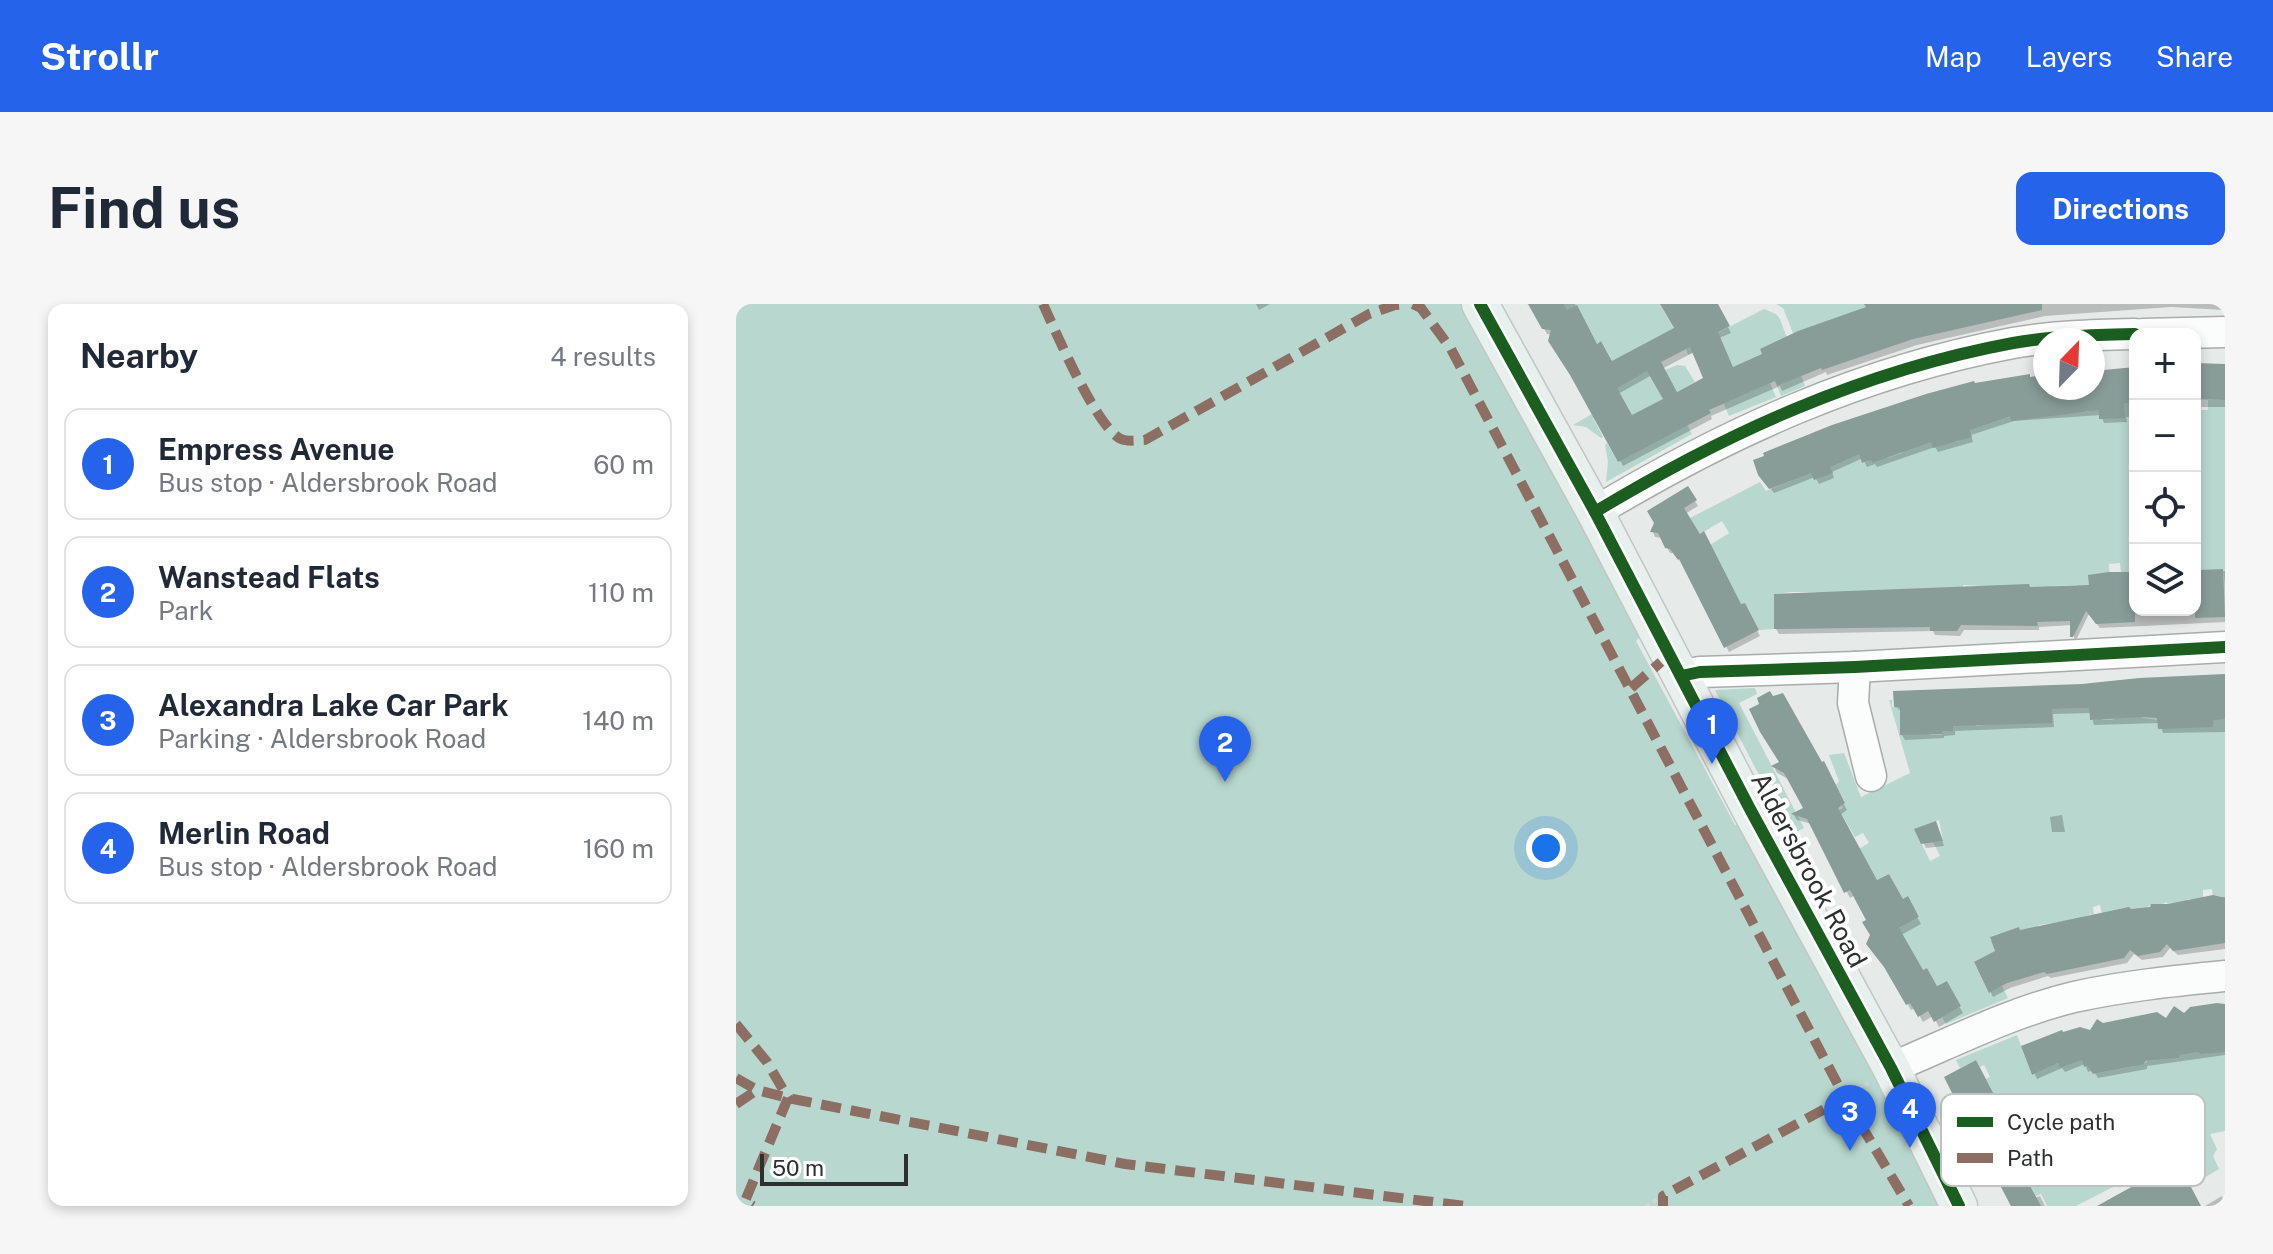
<!DOCTYPE html>
<html lang="en">
<head>
<meta charset="utf-8">
<style>
	:root { --surface:#fff; --page:#f6f6f7; --text:#1f2937; --muted:#747a83; --line:#e0e1e3; --accent:#2563eb }
	body { margin:0; font-family:"Public Sans",sans-serif; background:var(--page); color:var(--text) }
	.controls { position:absolute; right:24px; top:24px; display:grid; overflow:hidden; border-radius:16px; box-shadow:0 4px 12px #0003 }
	.controls button { width:72px; height:72px; display:grid; place-items:center; padding:0; border:0; border-bottom:2px solid var(--line); background:var(--surface); color:var(--text); font:40px sans-serif }
	.compass { position:absolute; left:1297px; top:24px; width:72px; height:72px; border-radius:50%; background:var(--surface); box-shadow:0 4px 12px #0003; rotate:23deg }
	.scale { position:absolute; left:24px; bottom:20px; width:148px; box-sizing:border-box; padding-left:8px; border:4px solid #2c302f; border-top:0; font-size:22px; line-height:28px; white-space:nowrap; color:#2c302f; -webkit-text-stroke:6px #fff; paint-order:stroke }
	.you { position:absolute; left:810px; top:544px; width:28px; height:28px; margin:-20px; border:6px solid #fff; border-radius:50%; background:#1a73e8; box-shadow:0 0 0 12px #1a73e833 }
	.badge { display:grid; place-items:center; width:52px; height:52px; border-radius:50%; background:var(--accent); color:#fff; font-size:26px; font-weight:700 }
	.pin { position:absolute; translate:-50% -66px; filter:drop-shadow(0 2px 4px #0008) }
	.pin::after { content:''; position:absolute; top:42px; width:28px; height:24px; background:inherit; clip-path:polygon(0 0,100% 0,50% 100%) }
	.list { margin:0; padding:0; list-style:none }
	h2 { display:flex; justify-content:space-between; align-items:center; height:104px; margin:0; padding:0 32px; font-size:34px }
	h2 small { font-size:26px; font-weight:400; color:var(--muted) }
	.list li { display:grid; grid-template-columns:52px 1fr auto; gap:24px; align-items:center; box-sizing:border-box; height:112px; margin:0 16px 16px; padding:0 16px; border:2px solid var(--line); border-radius:16px }
	.list b { display:block; font-size:30px; white-space:nowrap }
	.list p { margin:0; font-size:26px; white-space:nowrap; color:var(--muted) }
	.list em { font-size:26px; font-style:normal; color:var(--muted) }
	.icon { flex:none; width:44px; height:44px; fill:none; stroke:currentColor; stroke-width:2; stroke-linecap:round; stroke-linejoin:round }
	.map { position:relative; flex:none; width:1489px; height:902px; overflow:hidden; border-radius:16px }
	header { display:flex; align-items:center; gap:48px; box-sizing:border-box; height:112px; padding:0 40px; background:var(--accent); color:#fff }
	header strong { font-size:38px }
	nav { display:flex; gap:44px; margin-inline-start:auto; font-size:28px }
	.intro { display:flex; align-items:center; justify-content:space-between; box-sizing:border-box; height:192px; padding:0 48px }
	h1 { margin:0; font-size:56px }
	.button { padding:20px 36px; border-radius:16px; background:var(--accent); color:#fff; font-size:28px; font-weight:700 }
	main { display:flex; gap:48px; padding:0 48px }
	aside { flex:1; background:var(--surface); border-radius:16px; box-shadow:0 4px 12px #0003 }
	.map>svg:first-child { display:block }
	.green { fill:#b8d7cf; fill-rule:evenodd }
	.shadow { fill:#0003; fill-rule:evenodd }
	.building { fill:#889c98; fill-rule:evenodd }
	.lines { fill:none; stroke-linecap:round; stroke-linejoin:round }
	.minor-casing { stroke:#a8acab; stroke-width:33 }
	.major-casing { stroke:#c4c6c6; stroke-width:39 }
	.path { stroke:#d4d6d6; stroke-width:4; stroke-dasharray:4 4; stroke-linecap:butt }
	.minor { stroke:#fbfcfc; stroke-width:30 }
	.major { stroke:#e7f0ed; stroke-width:36 }
	.quiet { stroke:#8d6e63; stroke-width:10; stroke-dasharray:20 10; stroke-linecap:butt }
	.cycleway-casing { stroke:#fff; stroke-width:17 }
	.cycleway { stroke:#1b5e20; stroke-width:12 }
	.labels { text-anchor:middle; stroke-width:8; stroke-linejoin:round; paint-order:stroke }
	.street-label { font-size:26px; fill:#2c302f; stroke:#fff }
	.key { fill:#fff; stroke:#c0c1c1; stroke-width:2 }
	.key-label { font-size:22px; fill:#2c302f }
</style>
</head>
<body>
<header>
<strong>Strollr</strong>
<nav><a>Map</a><a>Layers</a><a>Share</a></nav>
</header>
<div class="intro"><h1>Find us</h1><a class="button">Directions</a></div>
<main>
<aside>
<h2>Nearby<small>4 results</small></h2>
<ul class="list">
<li><span class="badge">1</span><div><b>Empress Avenue</b><p>Bus stop · Aldersbrook Road</p></div><em>60 m</em></li>
<li><span class="badge">2</span><div><b>Wanstead Flats</b><p>Park</p></div><em>110 m</em></li>
<li><span class="badge">3</span><div><b>Alexandra Lake Car Park</b><p>Parking · Aldersbrook Road</p></div><em>140 m</em></li>
<li><span class="badge">4</span><div><b>Merlin Road</b><p>Bus stop · Aldersbrook Road</p></div><em>160 m</em></li>
</ul>
</aside>
<div class="map">
<svg width="1489" height="902" viewBox="0 0 1489 902">
	<rect width="100%" height="100%" fill="#e6ebea"/>
	<!-- green -->
	<g class="green">
		<polygon points="0,0 726,0 906,331 900,337 999,521 1005,521 1206,902 0,902"/>
		<polygon points="828,0 924,0 938,25 899,45 929,66 941,61 949,62 959,78 915,102 951,121 956,130 870,178 872,158 869,141 871,139 882,158 888,97 857,114 867,133 865,134 850,123 837,121 875,99 867,70 875,54 865,37 852,45"/>
		<polygon points="1040,0 1138,0 1130,4 1072,67 1047,4"/>
		<polygon points="1028,5 1040,10 1044,15 1069,82 1045,92 1041,82 1058,74 1029,56 997,63 985,36 952,51 950,45"/>
		<polygon points="977,74 991,98 1034,79 1040,93 993,112"/>
		<polygon points="1352,91 1389,114 1388,99 1399,99 1398,268 1400,314 1395,268 1385,268 1384,259 1373,260 1374,282 1354,305 1346,286 1341,281 1316,282 1316,285 1227,281 1227,289 1056,288 1039,290 1038,325 1023,326 1009,299 1005,301 974,241 993,229 986,217 964,230 954,214 1024,178 1030,187 1054,177 1058,169 1096,168 1092,157 1123,150 1127,159 1135,156 1136,159 1143,156 1139,144 1146,141 1151,154 1167,149 1163,135 1183,127 1220,138 1236,132 1231,114 1268,110 1353,108"/>
		<polygon points="1472,96 1489,96 1489,279 1487,265 1459,266 1459,98 1461,106 1472,106"/>
		<path d="M1360,379L1366,416H1376L1406,403V414L1477,423L1476,402L1486,415H1489V594L1480,615L1476,585L1467,586V593L1459,597L1453,595L1451,598L1432,600L1430,598L1425,601L1416,600L1370,631L1364,601L1357,603L1358,612L1355,610L1340,616L1303,621L1290,640L1283,624L1255,632L1268,656L1238,659L1253,688L1266,682L1272,694L1210,720L1206,713L1225,702L1211,677L1201,682L1191,664L1185,667L1168,633L1160,626L1183,613L1172,593L1167,595L1153,570L1141,576L1098,559L1133,539L1127,529L1119,533L1106,511L1091,519L1088,514L1107,504L1106,501L1109,498L1100,481L1103,477L1093,451L1108,449L1125,493L1174,469L1153,396H1156V403H1164L1165,431H1173L1172,422L1193,419L1194,431H1206V427H1217V422L1239,410L1240,422L1251,421V418L1300,384L1301,419H1316V405L1353,404L1354,416H1361ZM1203,516L1207,537L1197,538L1204,552L1194,557L1179,526Z"/>
		<polygon points="1019,384 1021,390 1003,399 1068,524 1054,531 979,386"/>
		<polygon points="1489,717 1489,827 1474,830 1481,845 1477,852 1483,865 1463,877 1438,836 1391,842 1405,872 1383,884 1391,865 1386,843 1359,847 1364,860 1386,853 1388,865 1379,882 1340,902 1311,902 1305,890 1300,892 1283,861 1287,858 1265,828 1275,822 1250,775 1254,773 1248,761 1244,763 1240,756 1224,764 1220,756 1281,731 1296,771 1322,759 1324,764 1343,757 1344,749 1348,763 1352,762 1358,770 1398,762 1402,759 1408,760 1412,757 1443,754 1444,751 1461,748 1470,750"/>
	</g>
	<!-- shadow -->
	<g class="shadow">
		<polygon points="520,0 534,0 523,6"/>
		<path d="M791,0H839L861,42L876,60L940,24L926,0H980L995,29L983,34L997,65L1144,0H1489V6L1435,3L1309,12L1181,41L1091,71L1090,68L1046,87L1044,82L975,112L976,115L887,162L816,31L811,30L798,7L799,3ZM958,48L970,75L940,90L926,65ZM916,71L930,96L895,113L882,90Z"/>
		<polygon points="1489,62 1489,103 1459,103 1459,66"/>
		<polygon points="1399,65 1399,113 1390,113 1391,118 1368,119 1365,111 1278,117 1235,131 1237,138 1202,148 1199,143 1141,163 1139,160 1131,163 1127,154 1096,168 1098,174 1083,180 1079,173 1038,189 1028,176 1238,81 1309,71 1309,84 1357,84 1357,68"/>
		<polygon points="952,185 962,202 949,210 1005,303 1008,301 1024,332 993,348 948,259 939,249 934,249 926,234 919,233 917,228"/>
		<polygon points="1489,267 1489,318 1364,324 1353,310 1339,338 1336,321 1303,323 1303,326 1228,326 1224,332 1199,331 1197,327 1043,330 1040,325 1294,285 1355,283 1399,275 1399,306 1459,306 1459,268"/>
		<polygon points="1489,372 1489,428 1427,429 1424,419 1358,421 1355,409 1317,410 1318,423 1219,427 1219,431 1208,432 1208,434 1169,436 1166,431 1166,408 1160,403 1346,382"/>
		<polygon points="1046,391 1111,506 1104,511 1140,579 1167,597 1171,595 1185,620 1165,631 1186,669 1201,685 1210,680 1227,709 1203,723 1197,712 1187,718 1179,704 1175,706 1154,670 1136,630 1133,617 1119,591 1114,594 1076,520 1061,516 1058,511 1070,505 1054,476 1041,469 1038,463 1045,459 1036,395"/>
		<polygon points="1326,511 1329,528 1316,528 1314,513"/>
		<polygon points="1202,524 1208,542 1190,544 1181,526"/>
		<polygon points="1477,593 1489,593 1489,645 1442,651 1434,644 1427,653 1406,656 1398,650 1391,659 1315,674 1312,672 1274,684 1257,693 1241,659 1262,648 1283,628"/>
		<polygon points="1489,700 1489,751 1411,762 1411,765 1362,774 1357,766 1352,768 1349,760 1329,768 1326,764 1301,775 1288,743 1354,729 1367,721 1431,717"/>
		<polygon points="1239,758 1277,830 1272,833 1289,866 1285,868 1299,894 1304,892 1309,902 1275,902 1264,878 1262,879 1245,847 1238,828"/>
		<polygon points="1486,892 1489,902 1469,902"/>
	</g>
	<!-- building -->
	<g class="building">
		<path d="M792,0H828L831,6L841,1L861,40L865,37L876,57L938,24L924,0H982L994,22L982,28L997,63L1026,50L1024,45L1062,27L1130,3L1128,0H1306V6L1177,35L1086,66L1085,64L1041,82L1039,77L973,106L975,109L882,158L834,71L812,37L815,26L806,25ZM954,43L967,74L941,88L925,58ZM911,67L927,95L896,111L881,84Z"/>
		<polygon points="1459,59 1489,60 1489,96 1459,95"/>
		<polygon points="1399,63 1399,99 1388,99 1389,114 1363,115 1363,106 1275,117 1274,112 1234,126 1236,133 1197,144 1195,138 1136,159 1135,156 1126,159 1123,150 1094,163 1097,169 1078,176 1075,169 1033,185 1022,171 1017,156 1028,152 1027,149 1034,146 1096,121 1190,90 1238,77 1239,79 1294,70 1294,73 1309,71 1309,84 1357,84 1357,67"/>
		<polygon points="952,182 961,196 948,204 964,230 968,227 1005,300 1009,299 1023,326 988,344 943,255 942,256 934,245 929,244 922,229 914,228 918,219 911,207"/>
		<polygon points="1487,265 1489,313 1459,314 1459,266"/>
		<polygon points="1373,268 1399,268 1399,318 1360,320 1350,307 1337,333 1334,333 1334,317 1301,318 1302,322 1225,321 1221,327 1194,327 1194,323 1038,325 1038,290 1293,280 1294,283 1353,281 1352,271"/>
		<polygon points="1489,370 1489,415 1477,416 1477,423 1422,425 1421,414 1406,413 1354,416 1353,404 1316,405 1316,419 1217,422 1217,427 1206,427 1206,430 1164,431 1164,403 1158,403 1157,387 1346,380 1403,374"/>
		<polygon points="1034,387 1037,392 1047,389 1086,458 1088,457 1109,499 1102,504 1141,576 1153,570 1167,595 1172,592 1183,613 1163,624 1187,666 1191,664 1201,682 1211,677 1225,702 1198,718 1192,707 1182,713 1174,699 1170,701 1148,663 1130,640 1134,631 1126,618 1130,616 1114,586 1108,589 1071,515 1055,510 1067,504 1048,469 1035,462 1043,458 1024,428 1013,405 1023,400 1021,394"/>
		<polygon points="1200,517 1207,537 1185,540 1178,525"/>
		<polygon points="1477,591 1489,594 1489,639 1437,647 1431,640 1424,648 1402,652 1394,646 1388,654 1311,670 1308,668 1271,679 1253,689 1238,658 1259,647 1254,633 1283,623 1284,626 1393,603 1395,605 1414,603 1415,600 1432,600"/>
		<polygon points="1481,699 1489,700 1489,748 1465,750 1462,748 1444,751 1443,754 1409,757 1408,760 1357,770 1352,762 1348,763 1346,756 1324,764 1322,759 1296,771 1285,742 1326,726 1327,728 1344,723 1354,726 1361,715 1367,719 1421,708 1430,714 1438,702 1448,709 1454,703"/>
		<polygon points="1240,756 1275,823 1270,826 1287,859 1283,861 1305,902 1275,902 1259,872 1256,873 1230,829 1235,827 1208,773"/>
		<polygon points="1418,839 1434,864 1442,858 1465,902 1361,902 1408,876 1390,842"/>
	</g>
	<g class="lines">
		<!-- minor casing -->
		<g class="minor-casing">
			<g id="minor">
				<polyline points="1407,30 1489,28"/>
				<path d="M859,208C990,129 1126,67 1277,39C1316,32 1359,31 1399,30"/>
				<polyline points="1119,363 1117,399 1135,472"/>
				<polyline points="945,372 964,368 1119,363 1489,343"/>
				<path d="M1155,764C1215,739 1275,708 1338,693C1388,682 1438,677 1489,672"/>
			</g>
		</g>
		<!-- major casing -->
		<g class="major-casing">
			<polyline id="major" points="744,0 859,208 1014,505 1155,764 1223,902"/>
		</g>
		<!-- path -->
		<g class="path">
			<polyline points="659,1 660,0"/>
			<polyline points="1109,794 1134,778"/>
			<polyline points="910,902 927,892"/>
		</g>
		<!-- minor -->
		<use href="#minor" class="minor"/>
		<!-- major -->
		<use href="#major" class="major"/>
		<!-- quiet -->
		<g class="quiet">
			<path d="M307,0C320,28 360,123 385,135C392,138 402,136 409,136L633,10L659,1L672,0"/>
			<polyline points="677,0 685,4 715,45 1109,794 927,892 927,902"/>
			<polyline points="895,384 925,358"/>
			<polyline points="0,720 31,758 52,794 9,897 17,902"/>
			<polyline points="0,774 21,786 52,794 389,860 729,902"/>
			<polyline points="1109,794 1173,902"/>
			<polyline points="0,800 21,786"/>
		</g>
		<!-- cycleway casing -->
		<g class="cycleway-casing">
			<g id="cycleway">
				<polyline points="744,0 859,208 1014,505 1155,764 1223,902"/>
				<path d="M859,208C990,129 1126,67 1277,39C1316,32 1359,31 1399,30"/>
				<polyline points="945,372 964,368 1119,363 1489,343"/>
			</g>
		</g>
		<!-- cycleway -->
		<use href="#cycleway" class="cycleway"/>
	</g>
	<g class="labels">
		<!-- street labels -->
		<g class="street-label">
			<text transform="translate(1073 566) rotate(62)" y="9">Aldersbrook Road</text>
		</g>
	</g>
	<!-- legend -->
	<rect x="1205" y="790" width="264" height="92" rx="12" class="key"/>
	<rect x="1221" y="813" width="36" height="10" fill="#1b5e20"/>
	<rect x="1221" y="849" width="36" height="10" fill="#8d6e63"/>
	<g class="key-label">
		<text x="1271" y="826">Cycle path</text>
		<text x="1271" y="862">Path</text>
	</g>
</svg>
<div class="controls">
<button>+</button>
<button>−</button>
<button><svg class="icon" aria-label="locate" viewBox="0 0 24 24"><circle cx="12" cy="12" r="6"/><path d="M12 2v4M12 18v4M2 12h4M18 12h4"/></svg></button>
<button><svg class="icon" aria-label="layers" viewBox="0 0 24 24"><path d="M12 4l9 5-9 5-9-5zM3 14l9 5 9-5"/></svg></button>
</div>
<svg class="compass" viewBox="-18 -18 36 36"><path d="M0-13l5 13h-10z" fill="#e53935"/><path d="M0 13l5-13h-10z" fill="#747a83"/></svg>
<div class="scale">50 m</div>
<div class="you"></div>
<div class="pin badge" style="left:976px;top:460px">1</div>
<div class="pin badge" style="left:489px;top:478px">2</div>
<div class="pin badge" style="left:1114px;top:847px">3</div>
<div class="pin badge" style="left:1174px;top:844px">4</div>
</div>
</main>
</body>
</html>
